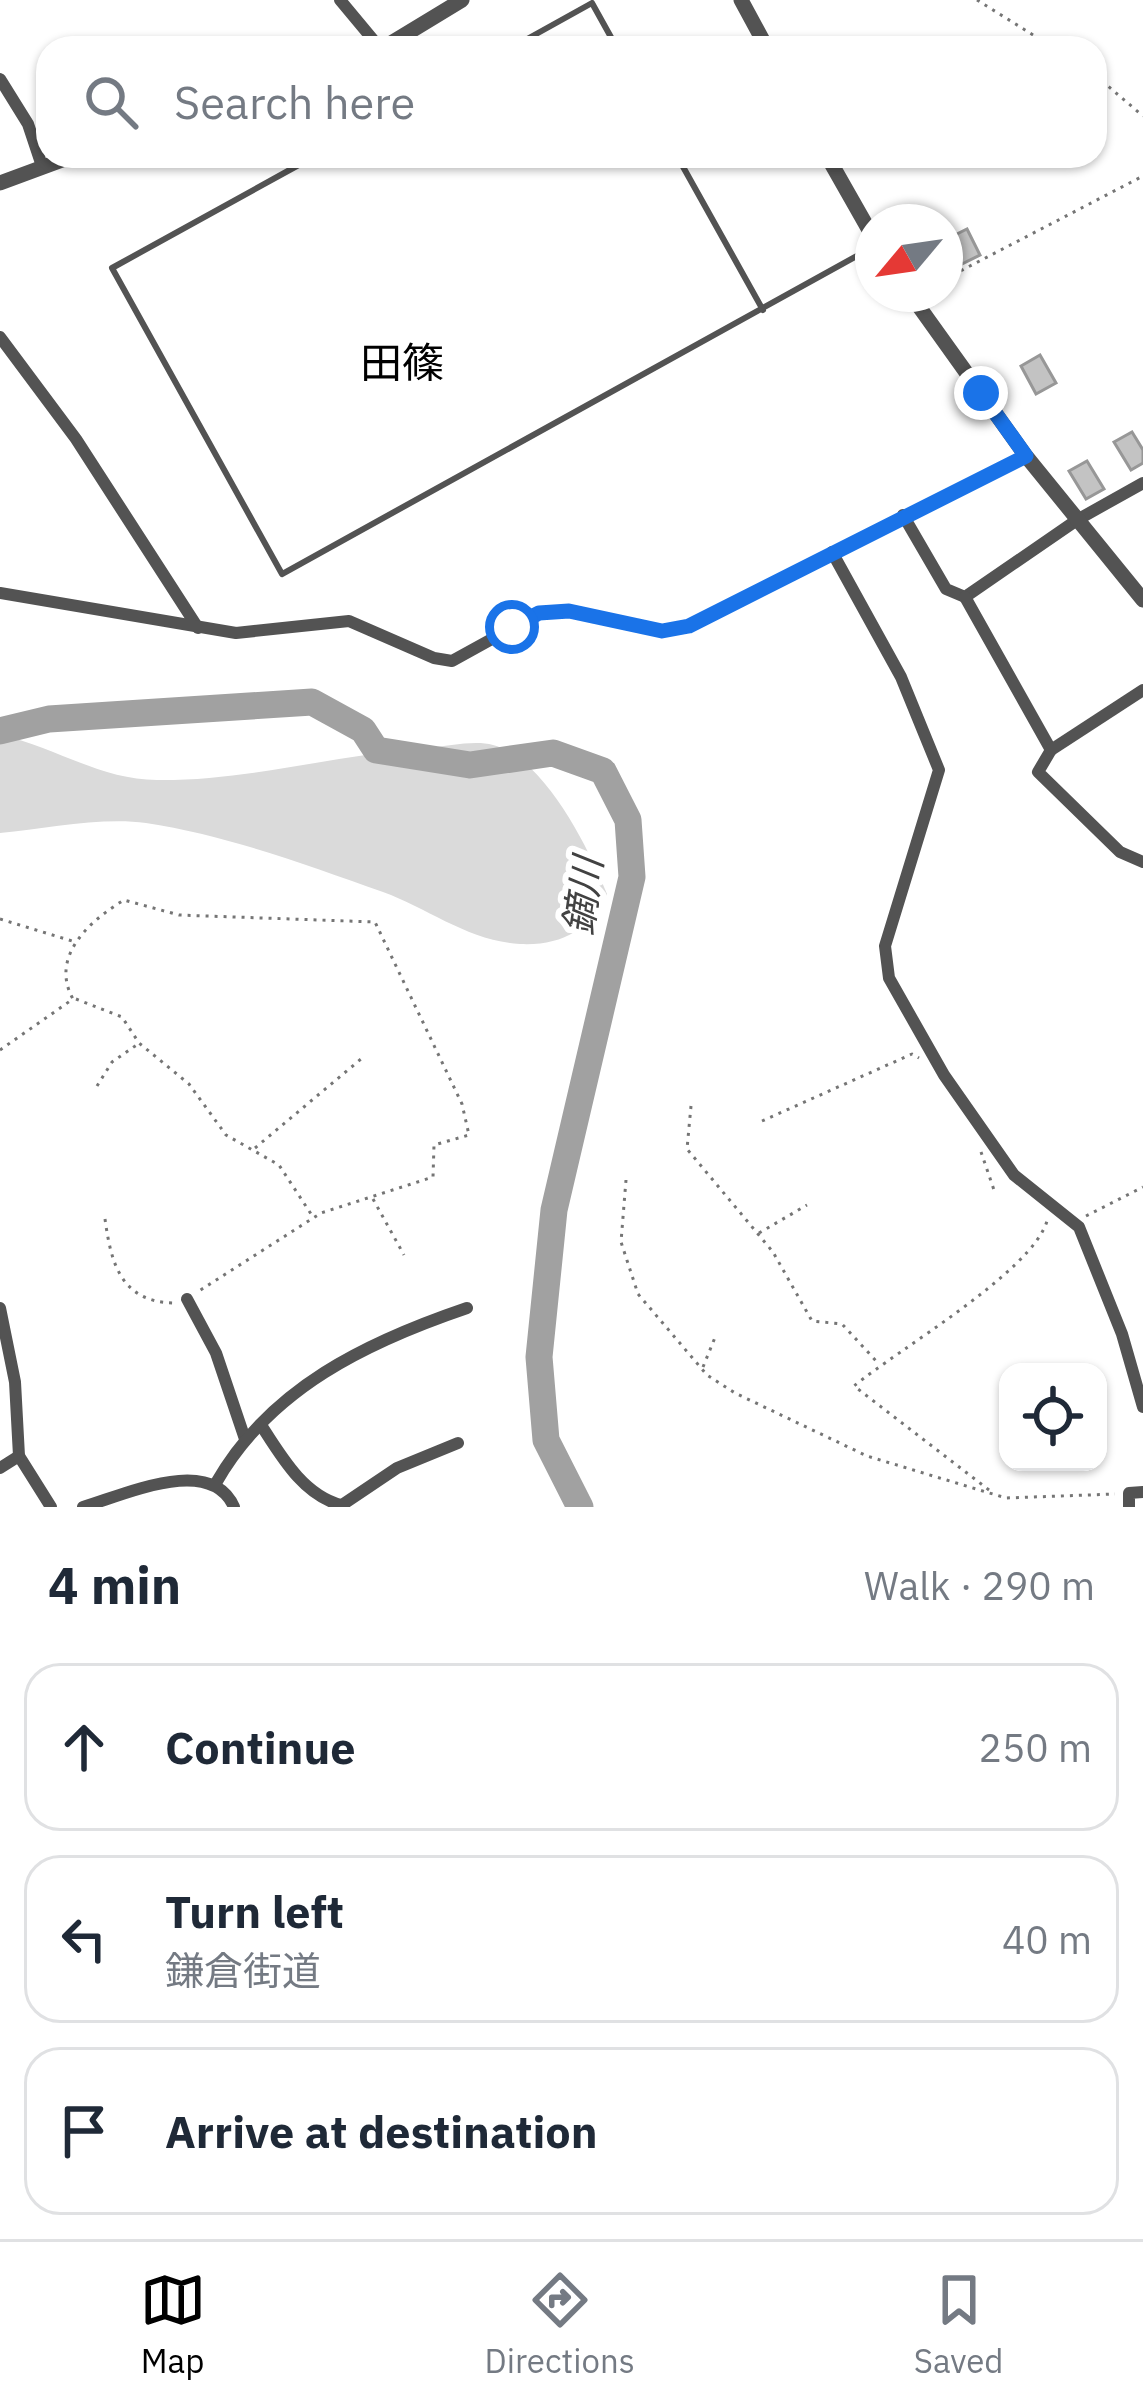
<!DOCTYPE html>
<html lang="en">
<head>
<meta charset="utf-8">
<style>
	:root { --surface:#fff; --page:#f2f2f3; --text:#1f2937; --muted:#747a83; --line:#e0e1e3; --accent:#000 }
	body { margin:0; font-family:"IBM Plex Sans","Noto Sans JP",sans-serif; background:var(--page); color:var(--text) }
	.controls { position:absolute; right:36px; bottom:36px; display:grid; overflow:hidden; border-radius:24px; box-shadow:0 3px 9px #0004 }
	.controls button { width:108px; height:108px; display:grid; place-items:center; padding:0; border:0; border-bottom:3px solid var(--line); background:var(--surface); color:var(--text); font:60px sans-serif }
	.compass { position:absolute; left:855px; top:204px; width:108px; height:108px; border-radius:50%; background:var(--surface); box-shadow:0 3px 9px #0004; rotate:241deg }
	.stop { position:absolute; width:36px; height:36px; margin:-27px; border:9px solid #1a73e8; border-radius:50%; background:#fff }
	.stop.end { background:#1a73e8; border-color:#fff; box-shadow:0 3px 12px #0008 }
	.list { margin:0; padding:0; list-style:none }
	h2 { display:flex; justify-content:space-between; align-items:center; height:156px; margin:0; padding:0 48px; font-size:51px }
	h2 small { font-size:39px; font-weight:400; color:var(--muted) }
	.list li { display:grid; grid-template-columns:78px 1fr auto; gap:36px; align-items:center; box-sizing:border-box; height:168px; margin:0 24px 24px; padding:0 24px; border:3px solid var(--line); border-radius:36px }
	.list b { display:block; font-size:45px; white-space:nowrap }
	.list p { margin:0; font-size:39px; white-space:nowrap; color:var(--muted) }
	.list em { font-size:39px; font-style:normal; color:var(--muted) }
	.icon { flex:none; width:66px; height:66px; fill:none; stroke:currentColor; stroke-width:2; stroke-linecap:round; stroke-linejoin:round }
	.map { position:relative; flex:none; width:1143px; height:1507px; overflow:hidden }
	.search { position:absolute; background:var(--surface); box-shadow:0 3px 9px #0004; left:36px; right:36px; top:36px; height:132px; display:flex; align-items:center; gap:30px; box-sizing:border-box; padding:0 42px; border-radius:36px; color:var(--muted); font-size:45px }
	.sheet { height:732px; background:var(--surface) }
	nav { display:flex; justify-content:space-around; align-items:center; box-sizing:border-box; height:168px; border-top:3px solid var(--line); background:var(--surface); font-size:33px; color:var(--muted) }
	nav a { display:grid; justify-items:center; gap:6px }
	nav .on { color:var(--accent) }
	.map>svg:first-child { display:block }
	.green { fill:#dadada }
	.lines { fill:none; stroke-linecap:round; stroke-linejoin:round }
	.river { stroke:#a1a1a1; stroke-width:27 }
	.building { fill:#c3c3c3; stroke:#979797; stroke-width:3 }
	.path { stroke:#757575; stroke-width:3; stroke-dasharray:3 6; stroke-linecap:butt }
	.service { stroke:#535353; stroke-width:6 }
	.minor { stroke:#535353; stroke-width:12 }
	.tertiary { stroke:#535353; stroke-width:15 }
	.route { stroke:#1a73e8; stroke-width:15 }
	.labels { text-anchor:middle; stroke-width:12; stroke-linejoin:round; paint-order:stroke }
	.water-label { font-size:39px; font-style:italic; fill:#424242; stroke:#fff }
	.quarter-label { font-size:42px; fill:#000; stroke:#fff }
</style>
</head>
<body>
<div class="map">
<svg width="1143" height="1507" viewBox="0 0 1143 1507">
	<rect width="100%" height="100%" fill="#fff"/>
	<!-- green -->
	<path class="green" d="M0,735C53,746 101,780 157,780C249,781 338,754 429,748C448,746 475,740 493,745C545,759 589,849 607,894C590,930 561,946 520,944C469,941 429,909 383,892C307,865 226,835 146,823C100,817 46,829 0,833Z"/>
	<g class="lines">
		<!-- river -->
		<polyline class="river" points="0,731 49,719 312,702 363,730 376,750 470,765 553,753 603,771 628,820 632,877 554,1210 539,1357 546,1440 580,1507"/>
	</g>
	<!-- building -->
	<g class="building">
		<polygon points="967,229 980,255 954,268 945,240"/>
		<polygon points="1040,355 1056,383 1036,394 1021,366"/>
		<polygon points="1132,432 1143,450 1143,463 1131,470 1114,442"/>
		<polygon points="1087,461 1104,489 1086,499 1069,471"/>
	</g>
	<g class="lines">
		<!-- path -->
		<g class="path">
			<polyline points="977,0 1054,48"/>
			<polyline points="1095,75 1143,116"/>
			<polyline points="945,279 1143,176"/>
			<polyline points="0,919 72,941"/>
			<polyline points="76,999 122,1017 139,1043 189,1084 226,1135 279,1165 313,1217"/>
			<path d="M0,1050L73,999C49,956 91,920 124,900L179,915L375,922L462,1104L469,1135L434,1145L433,1177L321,1213L199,1291"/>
			<polyline points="97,1086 112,1062 138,1044"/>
			<polyline points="691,1106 687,1149 773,1252 812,1321 842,1324 878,1363"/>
			<polyline points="762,1121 912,1054 919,1058"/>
			<polyline points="255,1148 361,1059"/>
			<polyline points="981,1152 994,1190"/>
			<polyline points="626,1180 621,1242 638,1294 707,1375 735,1393 867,1456 1006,1498 1115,1494"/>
			<polyline points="373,1199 404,1255"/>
			<polyline points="1086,1216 1143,1187"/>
			<path d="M105,1219C111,1262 120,1302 174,1303"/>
			<polyline points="759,1233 807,1205"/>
			<polyline points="703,1367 716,1335"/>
			<path d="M989,1490L854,1386C896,1351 1032,1272 1047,1221"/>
		</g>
		<!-- service -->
		<g class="service">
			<polyline points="511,48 592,3 617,48"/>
			<polyline points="315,156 112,268 282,574 873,247"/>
			<polyline points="677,156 763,310"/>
		</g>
		<!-- minor -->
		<g class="minor">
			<polyline points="340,0 380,48"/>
			<polyline points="0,79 28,124 42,166"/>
			<polyline points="0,337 76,439 198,628"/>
			<polyline points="903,515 946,589 965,597 1077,520 1143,483"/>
			<polyline points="832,552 901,677 939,770 885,946 889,978 944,1075 1014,1175 1079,1227 1122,1334 1143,1407"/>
			<polyline points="0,593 236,633 349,621 434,658 452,661 539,613 569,611 662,631 689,626 1026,456"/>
			<polyline points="965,597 1051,750 1038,772 1120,852 1143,862"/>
			<polyline points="1051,750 1143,690"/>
			<polyline points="187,1299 216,1353 245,1439"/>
			<polyline points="0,1308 15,1382 19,1456 51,1507"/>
			<path d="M261,1425C281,1456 303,1495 341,1505"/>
			<polyline points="0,1468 19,1456"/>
			<path d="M216,1483C270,1388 367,1342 467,1308"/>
			<path d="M83,1507C124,1495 211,1454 234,1507"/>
			<polyline points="339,1507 397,1468 458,1443"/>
			<polyline points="1129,1507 1129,1493 1143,1492"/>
		</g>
		<!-- tertiary -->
		<g class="tertiary">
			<polyline points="741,0 767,48"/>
			<polyline points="383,48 462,0"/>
			<polyline points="827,156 873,237"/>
			<polyline points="0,183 73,156"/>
			<polyline points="910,294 1026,456 1143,600"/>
		</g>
	</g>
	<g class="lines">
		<!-- route -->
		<polyline class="route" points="512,627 539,613 569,611 662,631 689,626 1026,456 981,393"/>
	</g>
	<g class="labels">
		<!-- water labels -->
		<g class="water-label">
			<text transform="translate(583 896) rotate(-82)" y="14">鏑川</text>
		</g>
		<!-- quarter labels -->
		<g class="quarter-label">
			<text x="402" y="378">田篠</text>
		</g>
	</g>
</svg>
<div class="controls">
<button><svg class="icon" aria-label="locate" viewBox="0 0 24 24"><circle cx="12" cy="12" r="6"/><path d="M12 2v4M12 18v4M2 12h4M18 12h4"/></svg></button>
</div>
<svg class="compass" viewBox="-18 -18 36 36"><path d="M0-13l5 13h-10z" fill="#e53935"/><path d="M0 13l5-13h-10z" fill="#747a83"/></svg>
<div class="stop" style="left:512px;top:627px"></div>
<div class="stop end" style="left:981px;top:393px"></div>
<div class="search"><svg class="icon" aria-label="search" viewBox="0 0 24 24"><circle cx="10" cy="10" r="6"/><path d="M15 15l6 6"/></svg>Search here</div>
</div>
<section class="sheet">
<h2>4 min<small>Walk · 290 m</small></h2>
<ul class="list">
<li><svg class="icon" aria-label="ahead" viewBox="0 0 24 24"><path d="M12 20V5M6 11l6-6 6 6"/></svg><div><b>Continue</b></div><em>250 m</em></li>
<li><svg class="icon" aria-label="left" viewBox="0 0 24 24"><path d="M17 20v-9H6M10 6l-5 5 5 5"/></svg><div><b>Turn left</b><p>鎌倉街道</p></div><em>40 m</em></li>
<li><svg class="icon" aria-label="arrive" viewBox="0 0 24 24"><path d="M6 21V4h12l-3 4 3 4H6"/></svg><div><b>Arrive at destination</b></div></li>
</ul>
</section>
<nav>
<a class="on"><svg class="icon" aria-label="map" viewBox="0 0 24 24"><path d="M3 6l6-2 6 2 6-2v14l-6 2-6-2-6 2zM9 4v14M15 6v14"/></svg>Map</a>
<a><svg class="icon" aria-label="directions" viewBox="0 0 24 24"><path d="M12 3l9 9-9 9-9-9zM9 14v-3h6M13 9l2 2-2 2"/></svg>Directions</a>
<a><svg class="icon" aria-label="saved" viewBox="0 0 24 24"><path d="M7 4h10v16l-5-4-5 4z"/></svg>Saved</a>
</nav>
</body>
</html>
